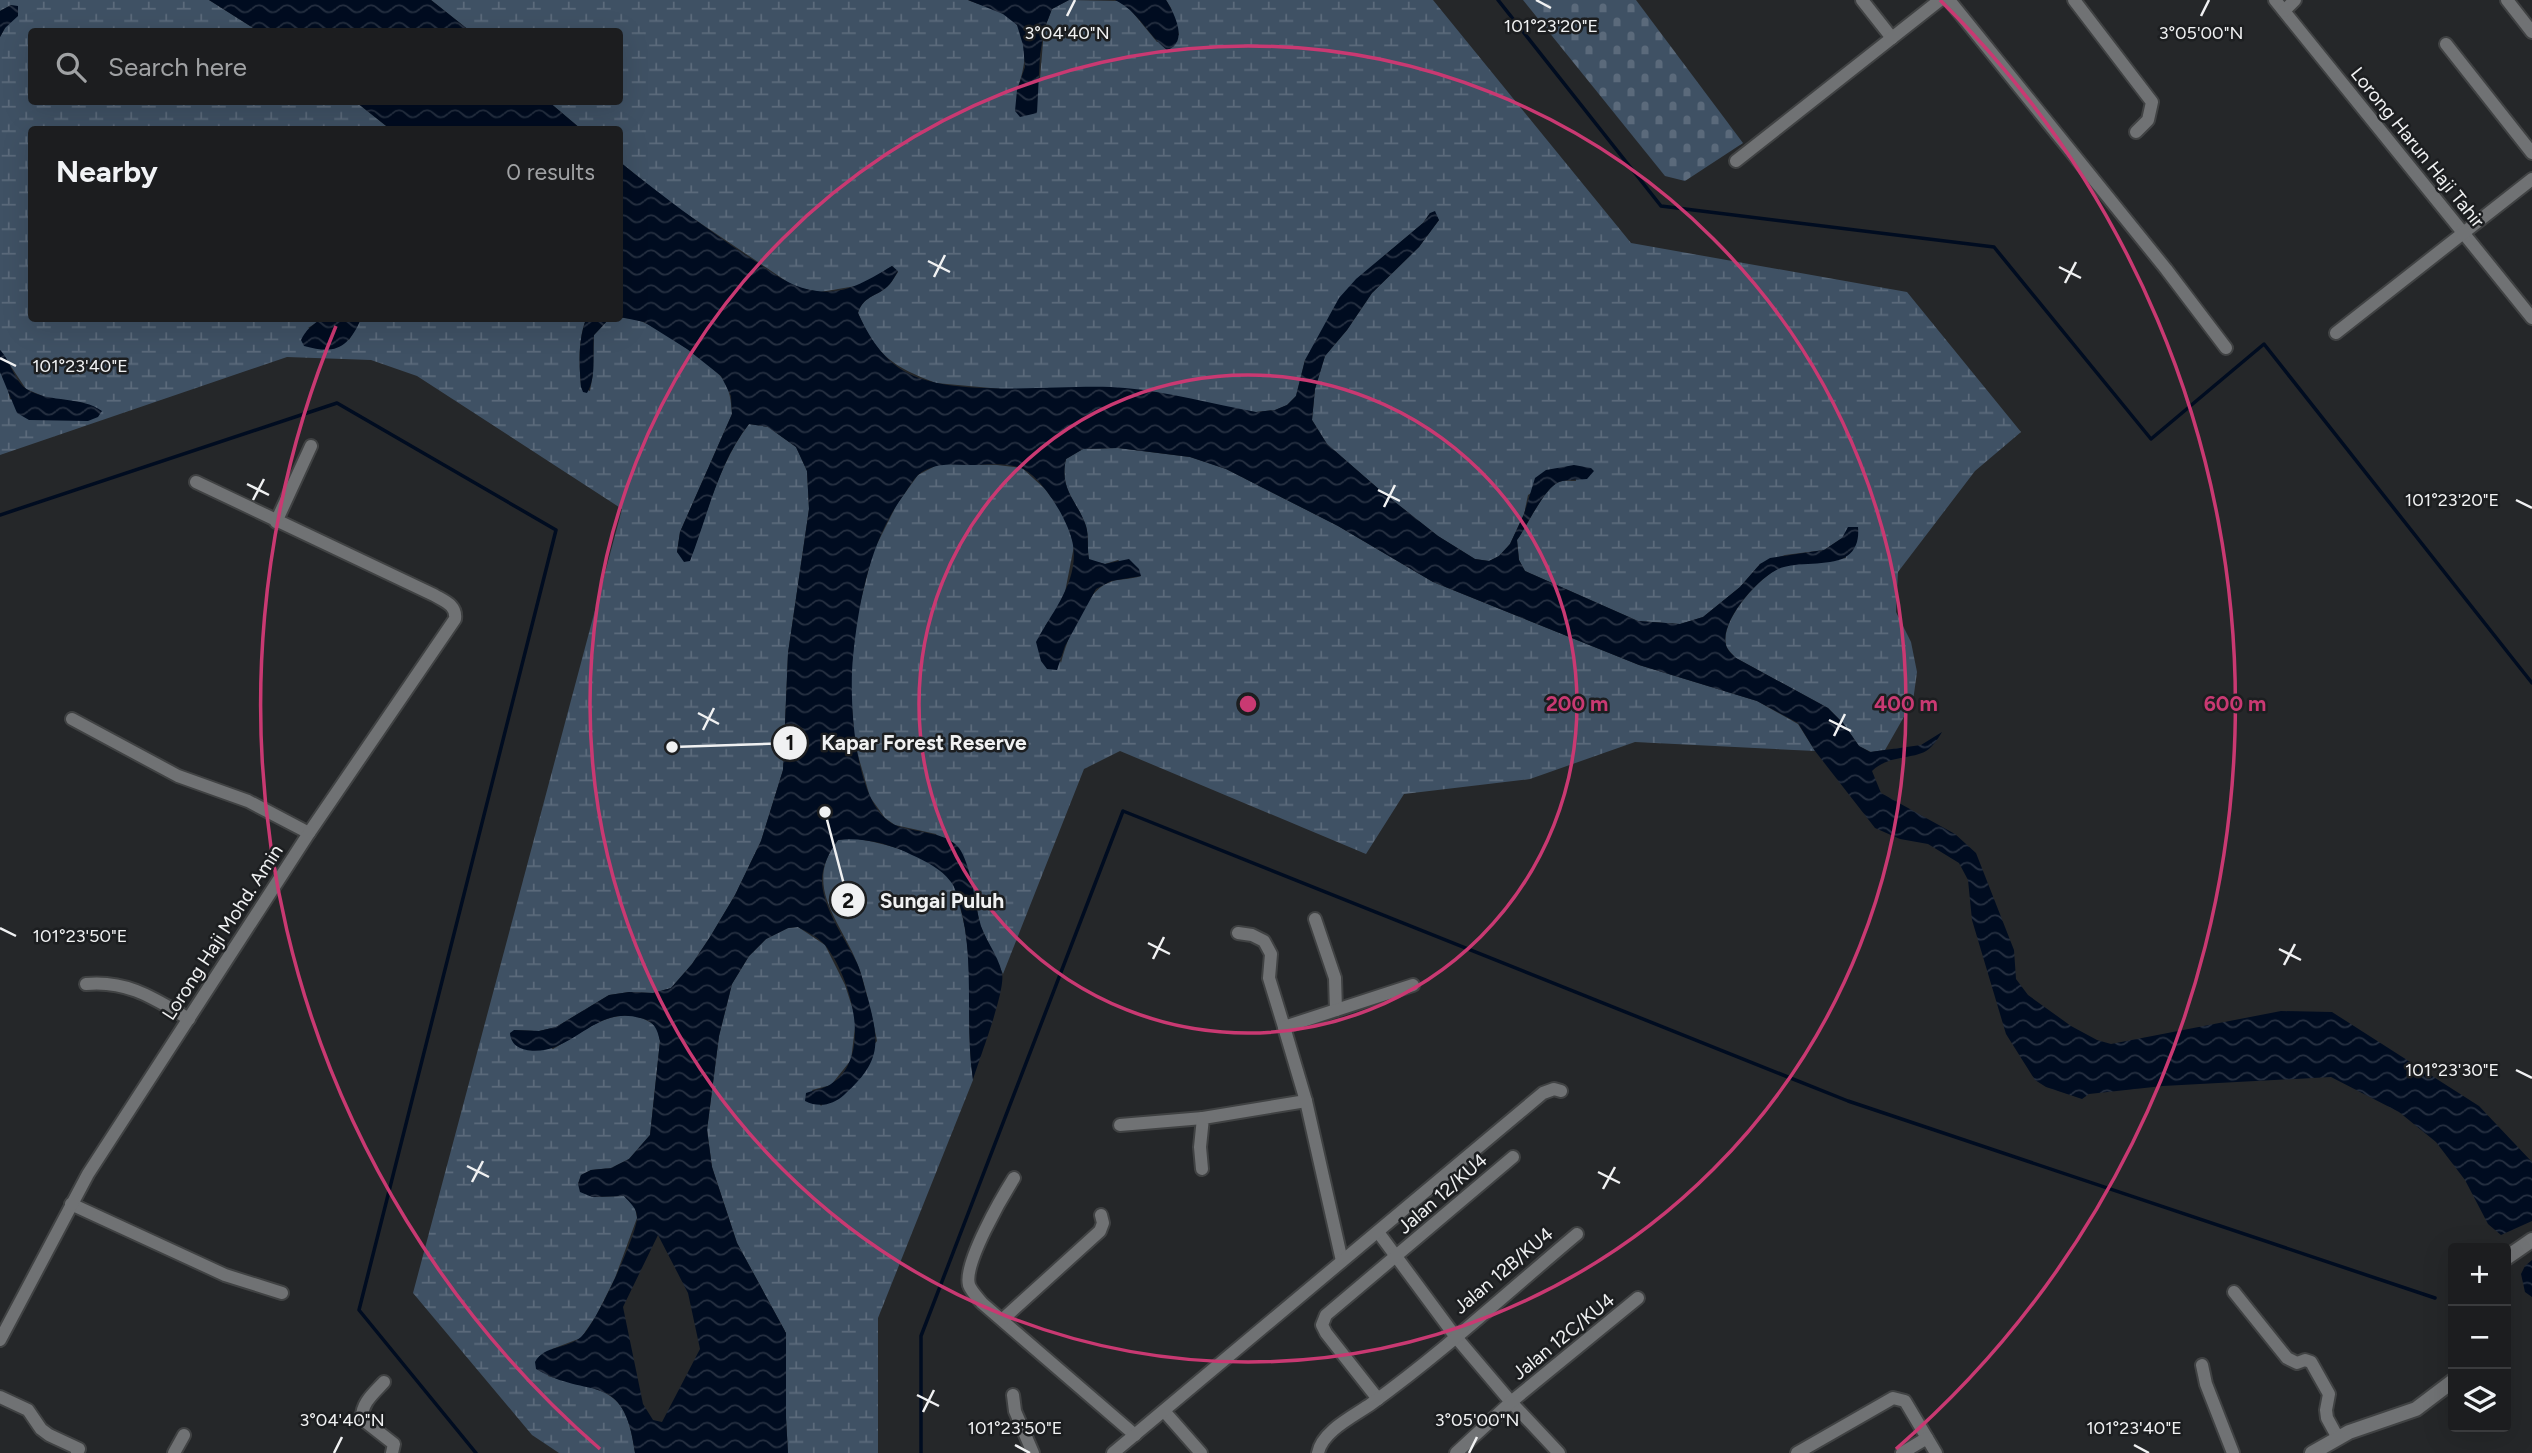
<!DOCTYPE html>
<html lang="en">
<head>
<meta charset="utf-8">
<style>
	:root { --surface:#1c1d1f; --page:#252628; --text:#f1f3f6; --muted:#a0a2a4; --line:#3a3b3d }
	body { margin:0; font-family:Figtree,sans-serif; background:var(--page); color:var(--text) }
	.controls { position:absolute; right:21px; bottom:21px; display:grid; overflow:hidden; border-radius:7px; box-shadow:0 7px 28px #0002 }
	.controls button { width:63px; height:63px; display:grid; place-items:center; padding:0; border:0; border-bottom:2px solid var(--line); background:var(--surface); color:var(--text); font:35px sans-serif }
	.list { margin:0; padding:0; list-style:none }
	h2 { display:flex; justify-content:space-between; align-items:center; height:91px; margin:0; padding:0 28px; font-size:30px }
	h2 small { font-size:23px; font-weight:400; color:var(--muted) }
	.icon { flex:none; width:38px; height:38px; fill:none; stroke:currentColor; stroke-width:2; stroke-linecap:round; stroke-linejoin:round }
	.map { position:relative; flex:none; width:2532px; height:1453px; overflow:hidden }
	.search { position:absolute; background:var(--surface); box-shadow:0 7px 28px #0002; left:28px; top:28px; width:595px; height:77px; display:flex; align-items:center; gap:18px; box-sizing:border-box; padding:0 24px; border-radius:7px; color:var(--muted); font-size:26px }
	.panel { position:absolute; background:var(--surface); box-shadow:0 7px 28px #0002; left:28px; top:126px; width:595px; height:196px; border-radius:7px }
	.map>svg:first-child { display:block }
	.wetland { fill:url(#wetland-marsh) }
	.cemetery { fill:url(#cemetery-stones) }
	.water { fill:url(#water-waves); fill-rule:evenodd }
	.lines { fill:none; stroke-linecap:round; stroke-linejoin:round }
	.stream { stroke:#000c20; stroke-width:3.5 }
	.minor-casing { stroke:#404243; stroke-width:16 }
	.tertiary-casing { stroke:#404243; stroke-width:18 }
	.minor { stroke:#707274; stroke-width:12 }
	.tertiary { stroke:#707274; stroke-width:14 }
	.ticks { fill:none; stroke:#f0f1f2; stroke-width:2.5 }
	.ring { fill:none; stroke:#c93972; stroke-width:3.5 }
	.labels { text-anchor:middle; stroke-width:5; stroke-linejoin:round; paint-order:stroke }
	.street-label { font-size:19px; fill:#f0f1f2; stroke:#1c1e20 }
	.ticks-label { font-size:18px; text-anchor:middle; fill:#f0f1f2; stroke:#1c1e20; stroke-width:5; stroke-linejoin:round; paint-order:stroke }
	.centre { fill:#c93972; stroke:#1c1e20; stroke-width:3.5 }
	.ring-label { font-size:21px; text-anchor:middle; font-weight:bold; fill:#c93972; stroke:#1c1e20; stroke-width:5; stroke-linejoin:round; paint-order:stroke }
	.leader { fill:none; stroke:#f0f1f2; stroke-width:2.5 }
	.callout-dot { fill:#f0f1f2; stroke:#1c1e20; stroke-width:2.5 }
	.mark-label { font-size:21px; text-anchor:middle; font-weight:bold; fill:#111 }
	.callout-label { font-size:21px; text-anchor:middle; font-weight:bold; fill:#f0f1f2; stroke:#1c1e20; stroke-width:5; stroke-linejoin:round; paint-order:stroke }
</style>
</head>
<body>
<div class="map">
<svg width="2532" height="1453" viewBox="0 0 2532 1453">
	<defs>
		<pattern id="wetland-marsh" width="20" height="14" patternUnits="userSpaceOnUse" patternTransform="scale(1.75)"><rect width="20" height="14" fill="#3f5164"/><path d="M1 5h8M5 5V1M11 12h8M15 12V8" fill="none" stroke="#5b6a7b"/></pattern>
		<pattern id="cemetery-stones" width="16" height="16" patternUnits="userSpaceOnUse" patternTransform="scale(1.75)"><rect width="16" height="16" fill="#3f5164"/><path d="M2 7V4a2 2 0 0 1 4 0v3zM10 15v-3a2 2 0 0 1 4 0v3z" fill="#5b6a7b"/></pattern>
		<pattern id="water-waves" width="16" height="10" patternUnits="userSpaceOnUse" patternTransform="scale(1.75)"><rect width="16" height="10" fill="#000c20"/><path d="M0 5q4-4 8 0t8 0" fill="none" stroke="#263041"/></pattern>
	</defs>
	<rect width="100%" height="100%" fill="#252729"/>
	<!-- wetland -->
	<g class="wetland">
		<path d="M0,0H209L258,31L32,32V102H356L390,129L32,130V318L322,319L308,328L349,340L361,319H586C578,340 579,364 581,387L590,391L593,374L594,335L609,319C621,318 628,317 640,321C656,326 712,364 722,378C730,389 731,401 732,414L680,532L677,552L690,560C707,514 719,463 749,424L768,427L796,447L807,471L809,509L788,653L783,770L761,841L735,895L710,937L692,964L671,988L653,993L629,992L609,995L556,1027L539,1031L514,1030L553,1049C586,1031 620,998 657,1027L660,1041L650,1135L629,1159L611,1168L591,1170L581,1175L578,1184L592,1197L624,1196L635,1207L637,1218L615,1278L596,1316L581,1338L552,1349L548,1376C603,1393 626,1384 635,1453H559L532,1435L413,1293L622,509L417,376L371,360L287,357L0,455V372L7,386L10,399L88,403L50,399L26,389L0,350V37L5,28L11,5L0,11Z"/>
		<path d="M431,0H968C982,6 1009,12 1017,25C1030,45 1024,71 1017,90L1040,79L1044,30L1052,9L1069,0L1118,1L1129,8L1157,42L1179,35L1171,8L1166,0H1433L1631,243L1907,292L2021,432L1975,471L1898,572L1896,612L1911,642L1917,672L1913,701L1885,750L1871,752L1859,746L1843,723L1828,708L1736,658C1732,654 1727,649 1726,645C1720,620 1760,576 1781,567C1791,563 1831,561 1846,558L1842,538L1824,550L1785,555L1760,564L1740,587L1703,617L1680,624L1638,621L1525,571L1519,560L1517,540C1527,526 1545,487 1559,482C1563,480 1571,481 1576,481L1574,465L1528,495L1524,514L1510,544L1499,556L1489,561L1475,559L1438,536L1381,491L1327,444L1312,420L1315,389L1325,356L1347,330L1372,293L1419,247L1439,220L1430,213L1423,223L1384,256L1305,360L1296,396L1287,405L1275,410L1256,412L936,383C894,367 877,357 858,313C863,298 871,298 883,290C890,286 894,278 898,272L892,266L862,285L820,292L795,287L672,204L620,162V130L581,129L549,102H620V32L470,31Z"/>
		<path d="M1118,448L1190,457L1226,469L1338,526L1433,582L1639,665L1757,701L1798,724L1815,751L1635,742L1530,779L1404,794L1366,854L1120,751L1084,769L1003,974L980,925L971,879L936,834L895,825L885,818L870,797L855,745L850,681L857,616L873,552L897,504L918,475L939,464L997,465L1022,468L1045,489L1066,518L1074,546L1065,592L1057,609L1045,626L1061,663C1067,639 1085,592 1108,583C1118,578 1130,580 1141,576L1118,560L1105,564L1089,560C1087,549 1089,536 1086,526C1077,500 1059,490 1066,459L1083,449Z"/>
		<path d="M852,838C884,843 934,855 953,883C956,889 957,897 959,904C977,961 964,1021 973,1080L878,1318V1453H788L786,1418V1333L737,1243L712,1167L707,1130L719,1036L732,984L749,956L766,939L788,928L798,927L825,945L845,985L856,1019L851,1060L831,1085L812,1090L821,1106L877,1041C872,1017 867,991 859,968C843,923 801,887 838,840Z"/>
	</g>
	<!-- cemetery -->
	<polygon class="cemetery" points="1523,0 1636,0 1743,143 1685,181 1665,176"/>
	<!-- water -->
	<g class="water">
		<polygon points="209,0 431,0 470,31 258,31"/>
		<polygon points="968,0 1069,0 1052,9 1044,30 1040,55 1037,113 1020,117 1015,111 1017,90 1025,67 1023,45 1017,25 1003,14"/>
		<path d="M1115,0H1166C1175,14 1189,43 1167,50C1148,35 1138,11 1115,0Z"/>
		<polygon points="11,5 18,6 18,16 5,28 0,37 0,11"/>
		<polygon points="356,102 549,102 581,129 390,129"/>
		<path d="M620,162C662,196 705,228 750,258C772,272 791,288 817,291C846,295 868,280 892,266L898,271C894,278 890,286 883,290C871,298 863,298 858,313C867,333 880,355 899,368C948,402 1065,382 1125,388C1169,392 1213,404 1256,412L1275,410L1287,405L1296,396L1305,360L1339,298L1356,279L1423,223L1430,213L1435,211L1439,220L1419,247L1372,293L1347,330L1325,356L1315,389L1312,420L1327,444L1381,491L1438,536L1475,559L1489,561L1499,556L1510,544L1524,514L1535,478L1546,470L1574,465L1591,468L1594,471L1587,479C1579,480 1567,479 1559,482C1545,487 1527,526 1517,540L1519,560L1525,571L1638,621L1680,624L1703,617L1740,587L1760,564L1770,558L1824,550L1842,538L1848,527H1858C1859,538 1857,549 1847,556C1834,566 1801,562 1784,567C1762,572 1719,621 1726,645C1727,650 1732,654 1736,658L1828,708L1843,723L1859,746L1870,752L1921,745L1942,732C1939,737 1935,743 1931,747C1918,761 1890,753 1872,771L1881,793L1955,834L1976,853L2014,950L2016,979L2028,995L2071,1026L2097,1040L2111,1044L2281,1011L2332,1012L2479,1106L2532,1162V1221L2501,1235L2488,1224L2465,1180L2436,1142L2399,1112L2331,1077L2163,1086L2089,1094L2082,1099L2046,1087L2035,1080L2006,1034L1972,920L1968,880L1959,863L1928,844L1900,839L1875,828L1815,751L1798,723L1757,701L1639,665L1433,582L1338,526L1226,469L1190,457L1118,448L1083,449L1066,459C1059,490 1077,500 1086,526C1089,536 1087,549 1089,559L1105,564L1129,559L1139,569L1141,576L1111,581L1096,589L1065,646L1057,670L1047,669L1041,661L1036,642C1052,612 1079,582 1073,545C1070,523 1042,476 1021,468C1005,462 984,465 968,465C950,464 932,463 918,475C913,480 909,487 905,493C870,540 859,600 853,657C849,697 853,806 895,825C913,833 946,831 959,848C970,863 975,900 979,919C983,938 998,954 1002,973C1006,991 979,1059 973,1080C964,1021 976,960 959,902C957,895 955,887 951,882C940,868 927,862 912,855C890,844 863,837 838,840C829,852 821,868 822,884C825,912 845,938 857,963C862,974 864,987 868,999C880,1044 881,1062 844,1095C833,1105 819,1108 805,1101L806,1093C814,1090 824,1089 831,1084C874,1057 851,977 825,945C818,937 807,932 798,927L788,928L766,939L749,956L732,984L719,1036L707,1130L712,1167L737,1243L786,1333V1418L788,1453H635C624,1368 589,1401 536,1369L535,1362C544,1345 568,1349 581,1337C596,1324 635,1239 637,1219C638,1209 630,1203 624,1196L592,1197L580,1192L578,1184L581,1175L591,1170L611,1168L629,1159L650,1135L660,1041C657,1028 654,1021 640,1018C604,1008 585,1035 555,1047C540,1053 511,1054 510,1033L514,1030L539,1031L556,1027L609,995L629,992L653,993L671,988L692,964L710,937L735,895L761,841L783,770L788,653L809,509L807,471L796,447L768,427L749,424C718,463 708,515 690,561L684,562L677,552L680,532L732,414L731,396L721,376L687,349L644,322L620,317ZM658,1235L688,1293L700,1349L662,1422L653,1420L643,1404L623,1307Z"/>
		<path d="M322,318H361V319C348,348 336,355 304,346L301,340C306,329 313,325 322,318Z"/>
		<path d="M586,319H609L594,335C592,354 597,377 587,393L583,392L581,387C579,364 578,340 586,319Z"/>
		<path d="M0,350C11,361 14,382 28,390C51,403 81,396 102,411L98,417L88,421L29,420L17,413L0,372Z"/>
		<polygon points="2532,1260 2532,1297 2525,1292 2521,1274 2525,1266"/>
	</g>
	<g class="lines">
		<!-- stream -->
		<g class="stream">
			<polyline points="1498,0 1661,206 1994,247 2151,439 2264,344 2532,683"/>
			<polyline points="0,515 337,403 556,530 359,1310 476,1453"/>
			<polyline points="921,1453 921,1336 1123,811 1848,1101 2435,1298"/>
		</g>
		<!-- minor casing -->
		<g class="minor-casing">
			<g id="minor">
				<polyline points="1862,0 1892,38"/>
				<polyline points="1949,0 2166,269 2226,348"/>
				<polyline points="2074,0 2152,102 2148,120 2136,132"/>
				<polyline points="2275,0 2532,318"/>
				<polyline points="2507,0 2532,32"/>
				<polyline points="2284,11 2295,0"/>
				<polyline points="2446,44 2532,153"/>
				<polyline points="1736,161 1940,0"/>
				<polyline points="2336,333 2532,179"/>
				<polyline points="276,522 311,446"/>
				<polyline points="72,719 178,776 248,801 309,833"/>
				<polyline points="1315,919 1335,978 1336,1010"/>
				<polyline points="1238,933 1252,935 1264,941 1271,954 1269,978 1284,1027"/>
				<path d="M86,984C128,980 155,999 189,1019"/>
				<polyline points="1120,1125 1203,1118"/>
				<polyline points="1202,1169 1200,1147 1203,1118 1306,1101"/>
				<path d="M1014,1178C1002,1197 963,1264 969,1285C971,1291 978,1298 982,1303L1135,1435"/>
				<polyline points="71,1204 225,1275 282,1293"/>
				<polyline points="1378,1232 1455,1336 1511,1402 1559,1453"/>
				<polyline points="1342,1261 1306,1101 1284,1027 1413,985"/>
				<polyline points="2234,1292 2287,1358 2297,1363 2305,1360 2311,1362 2329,1394 2326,1410 2327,1418 2338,1438"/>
				<polyline points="1003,1319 1100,1231 1103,1223 1101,1215"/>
				<path d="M0,1340L88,1174L309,833L455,619C457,605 444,601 434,595L196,482"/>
				<polyline points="2202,1365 2206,1384 2233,1453"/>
				<path d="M384,1382C374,1393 361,1403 362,1419L394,1444L392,1453"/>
				<polyline points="1013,1395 1015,1411 1033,1453"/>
				<polyline points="0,1397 28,1410 41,1429 49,1435 79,1449 77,1453"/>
				<polyline points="1378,1399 1326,1333 1322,1325 1326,1315 1513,1157"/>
				<polyline points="1164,1411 1201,1453"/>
				<polyline points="174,1453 184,1435"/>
				<polyline points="1113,1453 1543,1093 1554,1089 1561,1091"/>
				<path d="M1318,1453C1322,1431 1354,1416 1371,1404C1443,1352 1509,1291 1577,1234"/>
				<polyline points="1456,1453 1511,1402 1638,1298"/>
				<polyline points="1797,1453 1893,1398 1905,1401 1936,1453"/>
				<polyline points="1902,1453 1927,1438"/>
			</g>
		</g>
		<!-- tertiary casing -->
		<g class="tertiary-casing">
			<g id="tertiary">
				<polyline points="2506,1258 2532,1240"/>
				<polyline points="2312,1453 2349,1432 2416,1409 2453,1381"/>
			</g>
		</g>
		<!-- minor -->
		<use href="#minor" class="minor"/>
		<!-- tertiary -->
		<use href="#tertiary" class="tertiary"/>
	</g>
	<!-- ticks -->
	<path class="ticks" d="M1536,0L1551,8M1067,16L1075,0M2201,16L2209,0M928,261L950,272M2059,267L2081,278M934,277L945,255M2065,283L2076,262M0,358L16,366M247,484L269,495M1378,490L1400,501M253,500L264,479M2516,500L2532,508M1384,507L1395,485M698,713L719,724M1829,720L1851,731M703,730L714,708M1834,736L1845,714M0,928L16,936M1148,943L1170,954M2279,949L2301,960M1153,959L1164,937M2284,965L2295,944M2516,1070L2532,1078M467,1166L489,1177M1598,1172L1620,1183M472,1182L483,1161M1603,1189L1615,1167M917,1395L939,1406M923,1412L934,1390M1015,1445L1030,1453M2134,1445L2149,1453M334,1453L342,1437M1469,1453L1477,1437"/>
	<!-- distance rings -->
	<g class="ring">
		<circle cx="1248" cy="704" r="329"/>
		<circle cx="1248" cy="704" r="658"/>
		<path d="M600 1449A987 987 0 0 1 336 326M1940 0A987 987 0 0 1 1896 1449"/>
	</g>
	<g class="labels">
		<!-- street labels -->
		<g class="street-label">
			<text transform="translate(2418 147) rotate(51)" y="7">Lorong Harun Haji Tahir</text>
			<text transform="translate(222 932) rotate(-57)" y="7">Lorong Haji Mohd. Amin</text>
			<text transform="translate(1442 1193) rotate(-41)" y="7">Jalan 12/KU4</text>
			<text transform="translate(1503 1270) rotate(-40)" y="7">Jalan 12B/KU4</text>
			<text transform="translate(1563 1336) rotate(-39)" y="7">Jalan 12C/KU4</text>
		</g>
	</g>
	<g class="ticks-label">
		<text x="1551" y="32">101°23'20"E</text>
		<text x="1067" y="39">3°04'40"N</text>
		<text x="2201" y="39">3°05'00"N</text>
		<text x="80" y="372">101°23'40"E</text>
		<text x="2452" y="506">101°23'20"E</text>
		<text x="80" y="942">101°23'50"E</text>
		<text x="2452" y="1076">101°23'30"E</text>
		<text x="342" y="1426">3°04'40"N</text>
		<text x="1477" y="1426">3°05'00"N</text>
		<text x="1015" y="1434">101°23'50"E</text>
		<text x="2134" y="1434">101°23'40"E</text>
	</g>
	<circle cx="1248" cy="704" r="10" class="centre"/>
	<g class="ring-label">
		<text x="1577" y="711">200 m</text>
		<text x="1906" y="711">400 m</text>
		<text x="2235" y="711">600 m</text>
	</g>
	<!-- callouts -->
	<path class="leader" d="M672 747L790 743M825 812L848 900"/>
	<g class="callout-dot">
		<circle cx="672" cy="747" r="7"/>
		<circle cx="825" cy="812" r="7"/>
		<circle cx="790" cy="743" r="18"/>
		<circle cx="848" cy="900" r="18"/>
	</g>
	<g class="mark-label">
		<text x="790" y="750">1</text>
		<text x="848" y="908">2</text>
	</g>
	<g class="callout-label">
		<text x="924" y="750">Kapar Forest Reserve</text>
		<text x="942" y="908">Sungai Puluh</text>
	</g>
</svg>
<div class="controls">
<button>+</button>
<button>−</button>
<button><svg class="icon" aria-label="layers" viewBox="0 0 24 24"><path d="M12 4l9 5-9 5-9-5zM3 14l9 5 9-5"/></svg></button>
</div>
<div class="search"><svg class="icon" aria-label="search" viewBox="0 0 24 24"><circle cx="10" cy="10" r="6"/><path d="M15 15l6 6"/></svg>Search here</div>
<section class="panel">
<h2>Nearby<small>0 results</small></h2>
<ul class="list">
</ul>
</section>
</div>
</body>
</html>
